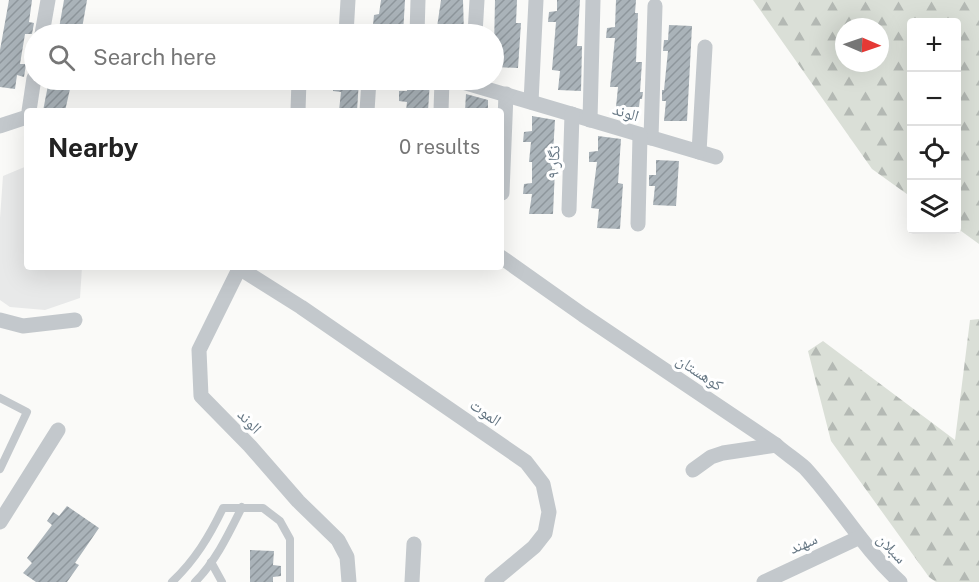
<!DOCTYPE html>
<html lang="en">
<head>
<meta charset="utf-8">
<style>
	:root { --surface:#fff; --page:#f2f2f2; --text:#222; --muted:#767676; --line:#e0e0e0 }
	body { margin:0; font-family:"Public Sans","Noto Naskh Arabic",sans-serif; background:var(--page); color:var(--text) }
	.controls { position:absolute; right:18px; top:18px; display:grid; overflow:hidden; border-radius:6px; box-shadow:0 6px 24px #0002 }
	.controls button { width:54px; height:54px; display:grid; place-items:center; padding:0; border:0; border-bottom:2px solid var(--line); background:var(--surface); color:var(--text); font:30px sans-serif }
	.compass { position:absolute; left:835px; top:18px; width:54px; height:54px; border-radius:50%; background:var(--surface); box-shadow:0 6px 24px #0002; rotate:92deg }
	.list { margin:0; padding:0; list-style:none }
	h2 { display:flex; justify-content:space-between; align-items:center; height:78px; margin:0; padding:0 24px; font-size:26px }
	h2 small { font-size:20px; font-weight:400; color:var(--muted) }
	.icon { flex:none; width:33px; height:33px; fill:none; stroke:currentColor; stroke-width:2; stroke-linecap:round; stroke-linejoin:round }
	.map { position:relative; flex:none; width:979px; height:582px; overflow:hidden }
	.search { position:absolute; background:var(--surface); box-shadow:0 6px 24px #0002; left:24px; top:24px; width:480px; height:66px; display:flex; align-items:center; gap:15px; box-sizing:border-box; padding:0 21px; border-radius:33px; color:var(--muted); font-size:22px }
	.panel { position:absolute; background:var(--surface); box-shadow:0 6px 24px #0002; left:24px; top:108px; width:480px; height:162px; border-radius:6px }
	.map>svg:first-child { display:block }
	.built { fill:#e8e9e9 }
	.forest { fill:url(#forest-firs); fill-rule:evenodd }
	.building { fill:url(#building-hatch) }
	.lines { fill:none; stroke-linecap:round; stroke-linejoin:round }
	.lane { stroke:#c3c8cc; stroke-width:8 }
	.street { stroke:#c3c8cc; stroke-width:15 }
	.labels { text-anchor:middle; stroke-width:6; stroke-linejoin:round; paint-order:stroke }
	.street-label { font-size:16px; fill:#657683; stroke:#fff }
</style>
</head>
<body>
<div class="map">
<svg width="979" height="582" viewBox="0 0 979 582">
	<defs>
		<pattern id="forest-firs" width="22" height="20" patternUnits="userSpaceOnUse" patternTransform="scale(1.5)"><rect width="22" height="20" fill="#dadfd7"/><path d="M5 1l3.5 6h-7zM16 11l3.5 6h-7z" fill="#b4b9b4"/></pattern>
		<pattern id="building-hatch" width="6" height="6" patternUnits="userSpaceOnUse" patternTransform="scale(1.5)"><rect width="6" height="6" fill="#aab3b9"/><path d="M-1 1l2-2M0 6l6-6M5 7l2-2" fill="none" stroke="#8e969c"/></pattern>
	</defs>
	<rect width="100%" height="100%" fill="#fafaf8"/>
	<!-- built -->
	<polygon class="built" points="27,166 27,267 82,267 80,298 45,310 10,307 0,300 0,218 3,176"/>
	<!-- forest -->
	<g class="forest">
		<path d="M753,0H979V244L957,228L956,22H912L911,197L872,169ZM844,27H880V63H844Z"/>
		<polygon points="979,319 979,582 936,582 929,577 831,441 808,351 823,341 955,440 970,320"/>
	</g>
	<!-- building -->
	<g class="building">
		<polygon points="9,0 32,0 29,22 34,23 32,34 25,34 20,64 26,64 24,77 17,75 15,89 0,87 0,50"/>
		<polygon points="64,0 87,0 81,34 58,34"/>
		<polygon points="381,0 405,0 403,34 381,34 382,26 373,25 374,15 379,14"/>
		<polygon points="441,0 463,0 464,34 436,34"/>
		<polygon points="495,0 517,0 516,23 521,23 518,68 495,67 497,48 494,48"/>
		<polygon points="557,0 580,0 577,46 582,46 581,91 558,90 560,71 552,70 556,22 548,22 549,12 557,11"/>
		<polygon points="616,0 636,0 635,13 638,13 636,62 642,62 640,92 643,92 642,99 640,99 639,107 616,107 618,87 610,87 615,38 606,38 607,28 615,27"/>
		<polygon points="669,25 692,26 687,121 664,121 666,101 662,101 662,90 664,90 668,51 663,51 664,40 668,40"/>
		<polygon points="49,80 72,80 65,111 43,111"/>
		<polygon points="342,80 359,80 357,111 339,111 341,92 333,91 334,82"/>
		<polygon points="407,80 430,80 428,111 406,111 407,102 399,101 399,91 407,91"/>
		<polygon points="466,94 488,100 488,111 465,111"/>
		<polygon points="532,116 555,120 552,169 555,169 553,214 529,214 532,194 523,194 524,184 532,183 532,162 529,162 531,142 523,142 524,132 532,131"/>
		<polygon points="598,136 621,139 618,183 623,184 620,229 597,228 599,209 591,208 597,162 589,162 589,152 598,151"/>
		<polygon points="656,160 679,161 676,206 653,205 655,186 649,186 649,175 656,175"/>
		<polygon points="67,506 99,528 75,563 79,565 67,582 36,582 23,573 32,563 27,558 52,525 47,521 53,512 59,516"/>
		<polygon points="250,550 274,551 273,565 281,566 281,576 273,577 273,582 250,582"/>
	</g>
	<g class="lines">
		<!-- lane -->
		<g class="lane">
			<polyline points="0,398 27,412 0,469"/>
			<polyline points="211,562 222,582"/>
			<path d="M172,582C195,560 209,537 223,508H263L280,521L290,539V582"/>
			<path d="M195,582C216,561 229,533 242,507"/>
		</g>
		<!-- street -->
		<g class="street">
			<polyline points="42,34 48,0"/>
			<polyline points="346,34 348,0"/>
			<polyline points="417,34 418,0"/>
			<polyline points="475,34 477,0"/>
			<polyline points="456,80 716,157"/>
			<polyline points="531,102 536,0"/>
			<polyline points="29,111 34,78"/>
			<polyline points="298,111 299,80"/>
			<polyline points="367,111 369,80"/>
			<polyline points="441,111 442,80"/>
			<polyline points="590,120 593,0"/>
			<polyline points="0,126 27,117"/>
			<polyline points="651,138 655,6"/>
			<polyline points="699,152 705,47"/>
			<polyline points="502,193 506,94"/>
			<polyline points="569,210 572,114"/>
			<polyline points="638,224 640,135"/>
			<path d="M501,257L583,315L776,445C785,453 796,460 805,468C839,505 863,548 900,582"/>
			<polyline points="240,267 199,350 201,396 250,446 298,501 338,540 347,557 349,582"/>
			<polyline points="239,268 301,307 526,462 543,484 549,512 545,533 534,547 492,582"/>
			<polyline points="0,320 23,326 75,320"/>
			<polyline points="693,470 711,457 723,453 776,445"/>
			<polyline points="0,522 58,430"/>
			<polyline points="412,582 414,544"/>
			<polyline points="764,582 858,538"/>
		</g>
	</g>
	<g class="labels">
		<!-- street labels -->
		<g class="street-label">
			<text transform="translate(626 112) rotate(17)" y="6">الوند</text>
			<text transform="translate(553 162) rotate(-88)" y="6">نگار ۹</text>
			<text transform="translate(700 372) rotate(34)" y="6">کوهستان</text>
			<text transform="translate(486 412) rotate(35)" y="6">الموت</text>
			<text transform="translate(250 421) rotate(46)" y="6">الوند</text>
			<text transform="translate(803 543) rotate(-24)" y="6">سهند</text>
			<text transform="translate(892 548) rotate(47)" y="6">سبلان</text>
		</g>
	</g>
</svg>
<div class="controls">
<button>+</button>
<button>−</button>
<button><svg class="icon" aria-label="locate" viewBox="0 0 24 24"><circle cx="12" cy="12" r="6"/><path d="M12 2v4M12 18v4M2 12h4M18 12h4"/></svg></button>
<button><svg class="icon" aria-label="layers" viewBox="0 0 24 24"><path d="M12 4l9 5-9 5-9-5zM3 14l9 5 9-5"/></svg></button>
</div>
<svg class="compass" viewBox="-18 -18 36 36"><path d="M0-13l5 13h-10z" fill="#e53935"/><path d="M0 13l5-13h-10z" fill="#767676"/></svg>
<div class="search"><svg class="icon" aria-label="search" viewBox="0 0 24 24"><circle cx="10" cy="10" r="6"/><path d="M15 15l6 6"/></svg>Search here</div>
<section class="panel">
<h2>Nearby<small>0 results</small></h2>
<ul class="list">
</ul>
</section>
</div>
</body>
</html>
